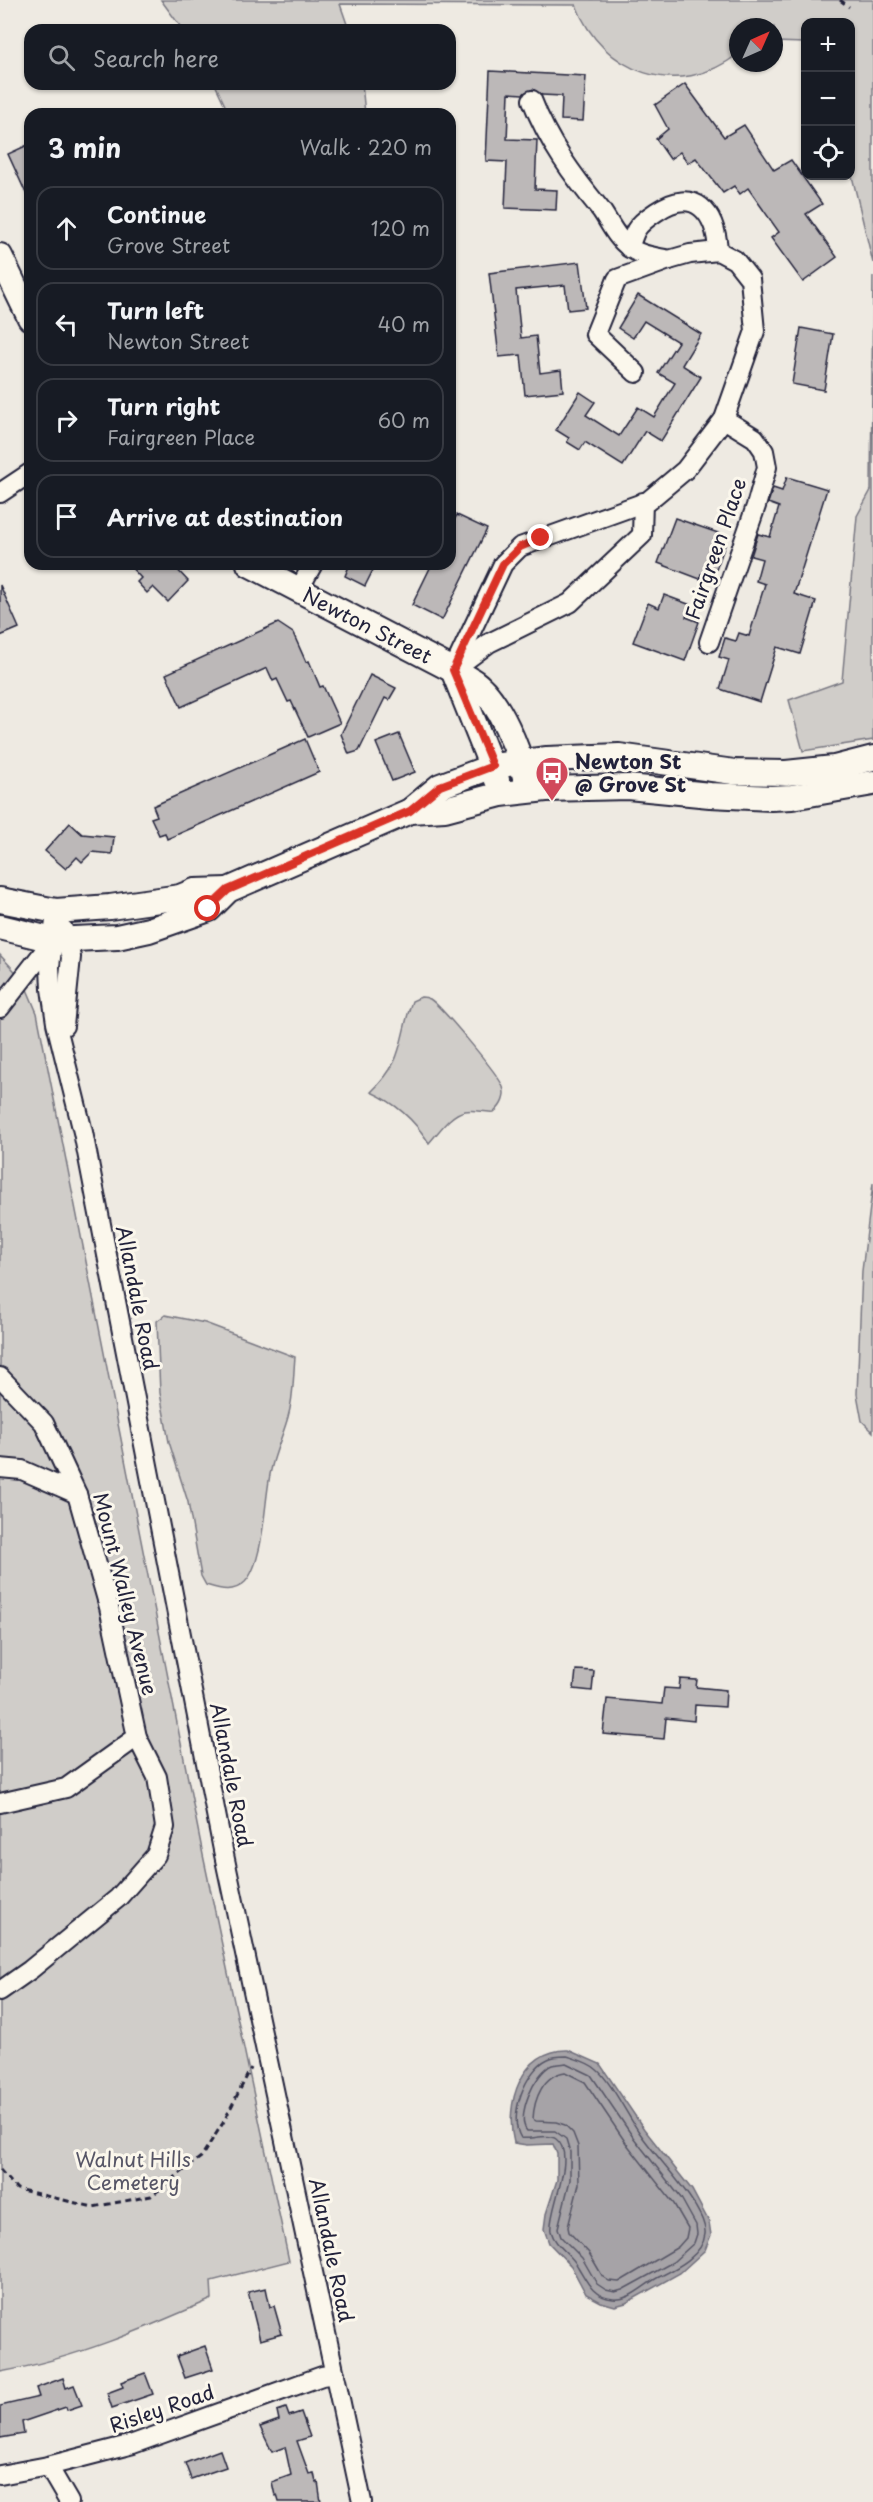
<!DOCTYPE html>
<html lang="en">
<head>
<meta charset="utf-8">
<style>
	:root { --surface:#171b24; --page:#242831; --text:#f1f3f6; --muted:#9ea1a6; --line:#363941 }
	body { margin:0; font-family:"Playpen Sans",sans-serif; background:var(--page); color:var(--text) }
	.controls { position:absolute; right:18px; top:18px; display:grid; overflow:hidden; border-radius:12px; box-shadow:0 2px 4px #0004 }
	.controls button { width:54px; height:54px; display:grid; place-items:center; padding:0; border:0; border-bottom:2px solid var(--line); background:var(--surface); color:var(--text); font:30px sans-serif }
	.compass { position:absolute; left:729px; top:18px; width:54px; height:54px; border-radius:50%; background:var(--surface); box-shadow:0 2px 4px #0004; rotate:45deg }
	.stop { position:absolute; width:18px; height:18px; margin:-14px; border:4px solid #d93025; border-radius:50%; background:#fff }
	.stop.end { background:#d93025; border-color:#fff; box-shadow:0 2px 6px #0008 }
	.list { margin:0; padding:0; list-style:none }
	h2 { display:flex; justify-content:space-between; align-items:center; height:78px; margin:0; padding:0 24px; font-size:26px }
	h2 small { font-size:20px; font-weight:400; color:var(--muted) }
	.list li { display:grid; grid-template-columns:39px 1fr auto; gap:18px; align-items:center; box-sizing:border-box; height:84px; margin:0 12px 12px; padding:0 12px; border:2px solid var(--line); border-radius:18px }
	.list b { display:block; font-size:22px; white-space:nowrap }
	.list p { margin:0; font-size:20px; white-space:nowrap; color:var(--muted) }
	.list em { font-size:20px; font-style:normal; color:var(--muted) }
	.icon { flex:none; width:33px; height:33px; fill:none; stroke:currentColor; stroke-width:2; stroke-linecap:round; stroke-linejoin:round }
	.map { position:relative; flex:none; width:873px; height:2502px; overflow:hidden }
	.search { position:absolute; background:var(--surface); box-shadow:0 2px 4px #0004; left:24px; top:24px; width:432px; height:66px; display:flex; align-items:center; gap:15px; box-sizing:border-box; padding:0 21px; border-radius:18px; color:var(--muted); font-size:22px }
	.panel { position:absolute; background:var(--surface); box-shadow:0 2px 4px #0004; left:24px; top:108px; width:432px; height:462px; border-radius:18px }
	.map>svg:first-child { display:block }
	.green { fill:#d0cdc9; stroke:#797882; stroke-width:1.5 }
	.water { fill:#a6a3a7; stroke:#716f7c; stroke-width:1.5 }
	.lines { fill:none; stroke-linecap:round; stroke-linejoin:round }
	.shore { stroke:#575666; stroke-width:1.5 }
	.building { fill:#bcb8b8; stroke:#22223b; stroke-width:1.5 }
	.minor-casing { stroke:#22223b; stroke-width:22 }
	.major-casing { stroke:#22223b; stroke-width:28 }
	.path { stroke:#22223b; stroke-width:3; stroke-dasharray:6 4.5; stroke-linecap:butt }
	.minor { stroke:#fbf7ec; stroke-width:18 }
	.major { stroke:#fbf7ec; stroke-width:24 }
	.route { stroke:#d93025; stroke-width:8 }
	.labels { text-anchor:middle; stroke-width:6; stroke-linejoin:round; paint-order:stroke }
	.street-label { font-size:20px; fill:#22223b; stroke:#fbf7ec }
	.poi-label { font-size:20px; font-weight:bold; fill:#22223b; stroke:#fbf7ec; text-anchor:start }
	.park-label { font-size:20px; fill:#565566; stroke:#fbf7ec }
</style>
</head>
<body>
<div class="map">
<svg width="873" height="2502" viewBox="0 0 873 2502">
	<rect width="100%" height="100%" fill="#eeeae2"/>
	<filter id="ink" filterUnits="userSpaceOnUse"><feTurbulence type="fractalNoise" baseFrequency=".0167" numOctaves="2"/><feDisplacementMap in="SourceGraphic" scale="12" xChannelSelector="R" yChannelSelector="G"/><feConvolveMatrix kernelMatrix="1 2 1 2 8 2 1 2 1" color-interpolation-filters="sRGB"/></filter>
	<g filter="url(#ink)">
		<!-- green -->
		<g class="green">
			<path d="M161,0H873V263L851,172L850,22H806L805,43L774,42V27H738V54C678,101 602,73 576,5L340,4L349,30H183Z"/>
			<polygon points="215,84 362,84 365,114 229,114"/>
			<polygon points="873,276 873,740 803,751 789,700 842,681 857,516 871,490"/>
			<path d="M0,955L23,980L37,1013L203,1855L289,2261L211,2281L212,2299C144,2329 74,2359 0,2372Z"/>
			<path d="M421,997C424,997 428,998 430,999C440,1005 500,1076 503,1087C506,1096 502,1106 494,1112C485,1113 475,1109 465,1111C450,1114 439,1132 429,1143C415,1121 396,1103 371,1092C405,1060 398,1041 412,1001Z"/>
			<polygon points="873,1183 873,1432 862,1421 857,1394 862,1271"/>
			<path d="M165,1315L205,1323L295,1357C293,1378 294,1397 288,1417C283,1435 275,1452 271,1470C264,1498 265,1561 245,1582C233,1594 219,1589 206,1585L201,1576L188,1502L169,1442L160,1393L157,1321Z"/>
		</g>
		<!-- water -->
		<path class="water" d="M568,2050L600,2064L644,2129L692,2190L709,2222L711,2235L705,2250L680,2273L626,2303L615,2306L601,2302L586,2294L571,2266L549,2243L544,2229L546,2214L557,2180V2154L553,2144L527,2145L514,2143C504,2104 521,2049 568,2050Z"/>
		<g class="lines">
			<!-- shore -->
			<g class="shore">
				<path d="M567,2056C576,2059 588,2062 596,2069C611,2081 627,2115 639,2132C656,2157 679,2179 694,2204C699,2213 706,2224 705,2234C703,2255 677,2268 661,2276C645,2283 631,2301 613,2299C593,2297 587,2282 578,2267C571,2253 555,2247 551,2231C547,2213 578,2155 556,2139C548,2133 531,2140 521,2138C507,2117 526,2069 548,2059C553,2056 561,2056 567,2056Z"/>
				<path d="M566,2063L591,2075L633,2137L681,2198L696,2225L697,2234L694,2243L673,2262L622,2290L615,2292L606,2290L597,2284L582,2258L561,2237L558,2228L570,2180V2152L566,2139L555,2131H527C515,2117 535,2072 552,2065C556,2064 562,2064 566,2063Z"/>
				<path d="M565,2072L585,2082L626,2143L674,2204L688,2228L686,2238L678,2247L619,2282L609,2281L603,2277L589,2253L569,2232L568,2227L579,2184L578,2146L573,2133L565,2125L556,2122L536,2121L533,2119C534,2099 543,2075 565,2072Z"/>
			</g>
		</g>
		<!-- building -->
		<g class="building">
			<polygon points="490,71 586,76 583,121 561,120 562,96 542,95 533,89 523,94 509,93 507,139 537,140 535,189 557,190 556,210 505,208 507,162 486,161"/>
			<polygon points="685,84 724,137 744,125 774,170 791,160 822,204 806,214 837,257 803,282 771,238 779,232 748,188 740,194 734,186 723,193 696,158 688,163 680,152 670,159 656,139 668,129 655,105"/>
			<polygon points="30,144 30,202 8,154"/>
			<polygon points="580,262 586,308 568,310 565,285 516,290 521,338 536,336 540,373 561,370 563,391 525,395 521,355 499,357 489,273"/>
			<polygon points="638,295 701,334 682,365 701,377 661,441 645,431 623,466 585,442 580,450 567,442 569,438 556,430 580,392 595,402 586,415 619,436 638,407 654,417 675,383 658,373 678,342 644,321 633,338 618,328"/>
			<polygon points="801,328 833,334 824,390 792,384"/>
			<polygon points="787,477 827,489 794,594 816,601 800,654 777,647 760,702 720,689 729,660 719,657 725,638 736,641 739,633 749,636 765,584 756,581 762,559 751,556 758,534 770,537 779,507 768,503 773,488 782,491"/>
			<polygon points="457,515 487,529 442,620 412,605 432,564 450,564 450,528"/>
			<polygon points="675,518 721,534 718,542 725,545 713,578 701,574 700,579 658,563"/>
			<polygon points="128,564 172,564 188,581 168,602 153,587 147,593 137,582 141,578"/>
			<polygon points="350,564 376,564 365,586 345,576"/>
			<polygon points="0,585 19,628 0,636"/>
			<polygon points="664,595 691,605 686,617 699,622 685,661 633,642 648,603 659,608"/>
			<polygon points="278,623 293,633 306,662 309,661 320,687 323,686 340,723 308,737 291,701 288,702 277,679 273,681 267,668 181,707 166,674"/>
			<polygon points="370,675 396,688 389,700 385,698 359,751 349,754 341,734"/>
			<polygon points="399,734 415,772 392,781 376,743"/>
			<polygon points="305,739 319,772 167,839 165,833 159,835 151,818 157,816 153,806"/>
			<polygon points="70,823 82,834 114,837 112,854 92,852 82,862 77,857 66,869 45,851"/>
			<polygon points="576,1670 594,1671 592,1691 574,1689"/>
			<polygon points="680,1679 697,1680 696,1687 726,1690 725,1707 695,1705 694,1721 666,1718 664,1739 603,1734 607,1699 662,1704 664,1688 679,1689"/>
			<polygon points="266,2288 270,2307 274,2306 282,2334 260,2340 248,2292"/>
			<polygon points="205,2346 213,2369 185,2378 177,2356"/>
			<polygon points="145,2373 153,2394 112,2408 107,2393 123,2387 121,2382"/>
			<polygon points="63,2378 66,2388 74,2385 82,2405 67,2410 66,2407 22,2422 24,2434 0,2438 0,2406 39,2397 36,2388"/>
			<polygon points="286,2408 289,2416 301,2412 310,2437 297,2441 309,2474 314,2473 316,2483 318,2482 321,2502 279,2502 277,2495 275,2496 272,2482 291,2475 285,2447 272,2452 260,2427 279,2420 277,2411"/>
			<polygon points="220,2450 226,2467 191,2479 185,2463"/>
		</g>
		<g class="lines">
			<!-- minor casing -->
			<g class="minor-casing">
				<g id="minor">
					<path d="M532,100C548,142 573,176 601,210C610,223 616,238 629,247C640,256 656,257 669,260L617,279L595,334L636,373"/>
					<path d="M629,248C631,243 633,236 636,230C640,223 650,216 656,212C695,185 716,213 718,251"/>
					<polyline points="0,493 30,473"/>
					<polyline points="298,591 313,564"/>
					<polyline points="709,642 756,506 767,467 764,451 755,438 724,419"/>
					<polyline points="454,669 489,643 570,603 642,535 643,502"/>
					<polyline points="453,670 503,564 520,547 648,501 685,470 724,419 755,331 750,279 735,260 718,251 690,254 669,260"/>
					<polyline points="56,911 50,967 51,989 56,1023 83,1132 223,1850 362,2502"/>
					<polyline points="63,929 71,957 64,1026"/>
					<polyline points="0,1008 53,940"/>
					<polyline points="0,1377 44,1423 77,1494 109,1607 137,1737 157,1777 165,1827 156,1855 118,1898 30,1970 0,1991"/>
					<polyline points="0,1468 22,1470 77,1494"/>
					<polyline points="0,1803 66,1788 137,1737"/>
					<polyline points="48,2466 69,2502"/>
					<polyline points="0,2475 48,2466 133,2444 322,2376 335,2374"/>
				</g>
			</g>
			<!-- major casing -->
			<g class="major-casing">
				<g id="major">
					<polyline points="0,256 30,318"/>
					<path d="M249,564L453,670C461,674 471,679 478,685C500,704 518,748 525,777"/>
					<polyline points="453,670 497,780"/>
					<polyline points="410,811 445,809 501,794 546,789 628,787 710,795 771,798 792,797 873,783"/>
					<polyline points="0,900 56,911 110,907 180,897 195,891 228,890"/>
					<polyline points="0,927 53,940 117,937 149,930 209,909 228,890 410,811 440,786 493,766 547,759 619,756 734,772 786,773 834,768 873,758"/>
				</g>
			</g>
			<!-- path -->
			<g class="path">
				<polyline points="840,0 849,7"/>
				<polyline points="0,2170 17,2189 93,2207 151,2196 201,2157 223,2123 251,2068"/>
			</g>
			<!-- minor -->
			<use href="#minor" class="minor"/>
			<!-- major -->
			<use href="#major" class="major"/>
		</g>
	</g>
	<g class="lines" filter="url(#ink)">
		<!-- route -->
		<polyline class="route" points="208,909 228,890 410,811 440,786 493,766 453,670 503,564 520,547 541,538"/>
	</g>
	<!-- icons -->
	<defs>
		<g id="bus-pin" transform="scale(1.725)"><path d="M0 17L-7.5 6A9.5 9.5 0 1 1 7.5 6Z" fill="#d1495b" stroke="#fbf7ec"/><path d="M-5-6H5V4H4V6H2V4H-2V6H-4V4H-5ZM-3.5-4V0h7V-4ZM-3.5 1.2v1.5H-2V1.2ZM2 1.2v1.5H3.5V1.2Z" fill="#fff"/></g>
	</defs>
	<g fill-rule="evenodd">
		<use href="#bus-pin" x="552" y="773"/>
	</g>
	<g class="labels">
		<!-- street labels -->
		<g class="street-label">
			<text transform="translate(716 549) rotate(-71)" y="7">Fairgreen Place</text>
			<text transform="translate(367 626) rotate(27)" y="7">Newton Street</text>
			<text transform="translate(137 1298) rotate(79)" y="7">Allandale Road</text>
			<text transform="translate(125 1594) rotate(76)" y="7">Mount Walley Avenue</text>
			<text transform="translate(231 1775) rotate(79)" y="7">Allandale Road</text>
			<text transform="translate(331 2250) rotate(78)" y="7">Allandale Road</text>
			<text transform="translate(162 2409) rotate(-19)" y="7">Risley Road</text>
		</g>
		<!-- poi labels -->
		<g class="poi-label">
			<text x="575" y="769">Newton St<tspan x="575" dy="23">@ Grove St</tspan></text>
		</g>
		<!-- park labels -->
		<g class="park-label">
			<text x="133" y="2167">Walnut Hills<tspan x="133" dy="23">Cemetery</tspan></text>
		</g>
	</g>
</svg>
<div class="controls">
<button>+</button>
<button>−</button>
<button><svg class="icon" aria-label="locate" viewBox="0 0 24 24"><circle cx="12" cy="12" r="6"/><path d="M12 2v4M12 18v4M2 12h4M18 12h4"/></svg></button>
</div>
<svg class="compass" viewBox="-18 -18 36 36"><path d="M0-13l5 13h-10z" fill="#e53935"/><path d="M0 13l5-13h-10z" fill="#9ea1a6"/></svg>
<div class="stop" style="left:208px;top:909px"></div>
<div class="stop end" style="left:541px;top:538px"></div>
<div class="search"><svg class="icon" aria-label="search" viewBox="0 0 24 24"><circle cx="10" cy="10" r="6"/><path d="M15 15l6 6"/></svg>Search here</div>
<section class="panel">
<h2>3 min<small>Walk · 220 m</small></h2>
<ul class="list">
<li><svg class="icon" aria-label="ahead" viewBox="0 0 24 24"><path d="M12 20V5M6 11l6-6 6 6"/></svg><div><b>Continue</b><p>Grove Street</p></div><em>120 m</em></li>
<li><svg class="icon" aria-label="left" viewBox="0 0 24 24"><path d="M17 20v-9H6M10 6l-5 5 5 5"/></svg><div><b>Turn left</b><p>Newton Street</p></div><em>40 m</em></li>
<li><svg class="icon" aria-label="right" viewBox="0 0 24 24"><path d="M7 20v-9h11M14 6l5 5-5 5"/></svg><div><b>Turn right</b><p>Fairgreen Place</p></div><em>60 m</em></li>
<li><svg class="icon" aria-label="arrive" viewBox="0 0 24 24"><path d="M6 21V4h12l-3 4 3 4H6"/></svg><div><b>Arrive at destination</b></div></li>
</ul>
</section>
</div>
</body>
</html>
